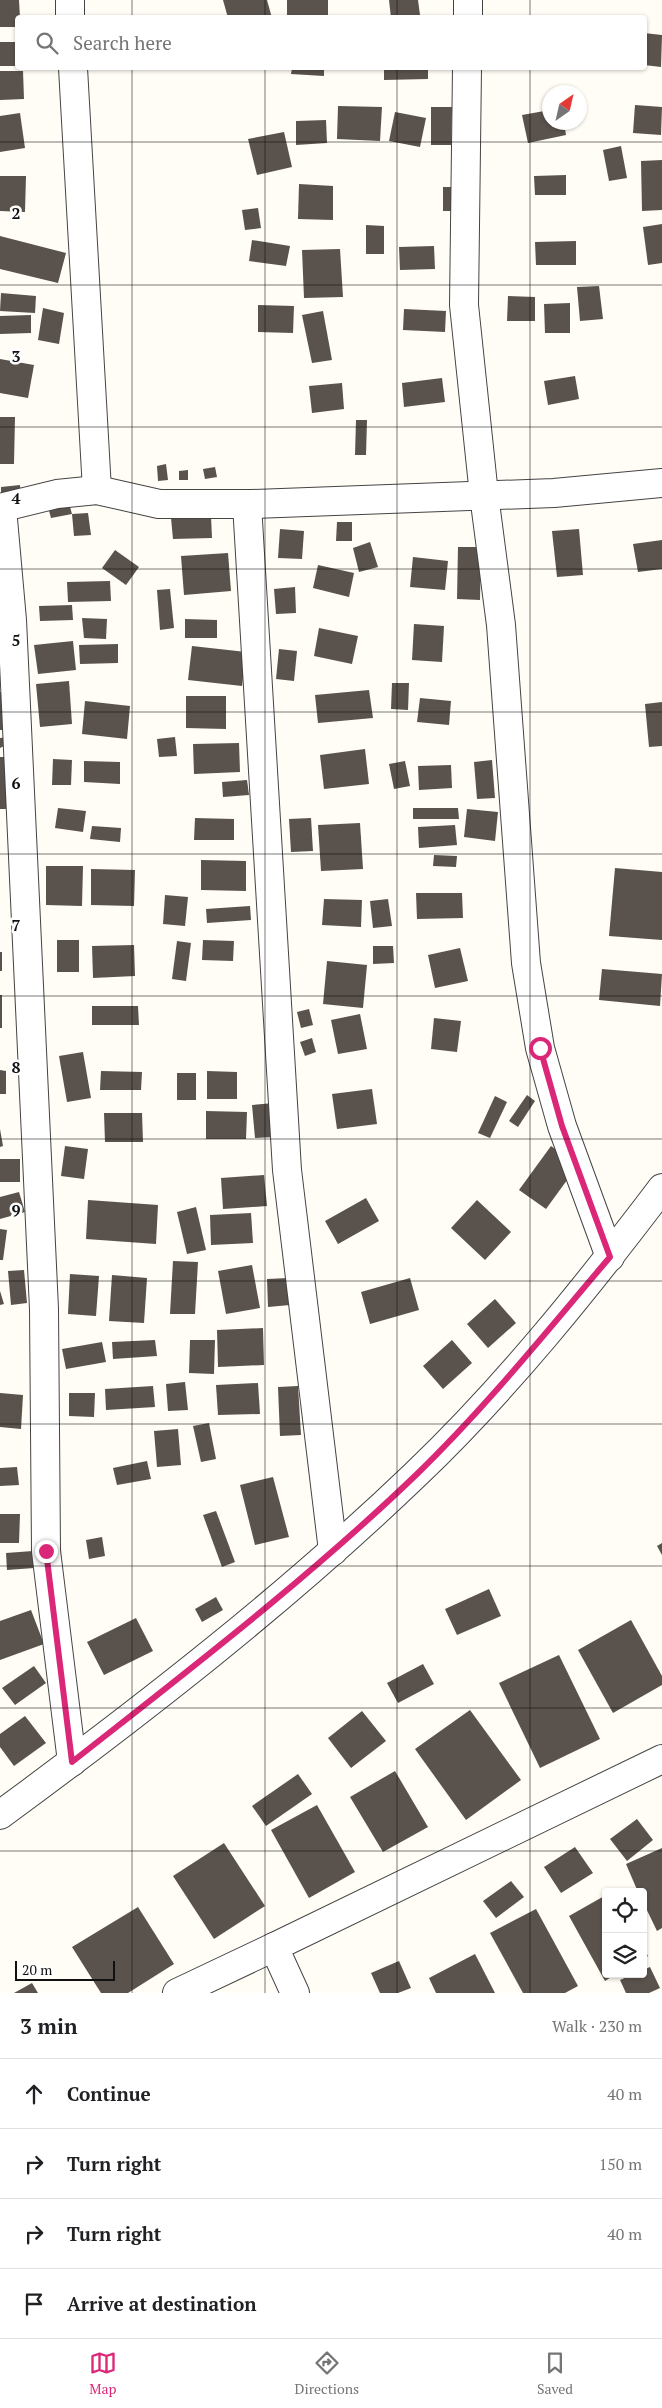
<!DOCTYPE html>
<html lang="en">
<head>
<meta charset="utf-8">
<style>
	:root { --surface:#fff; --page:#f6f6f6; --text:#202124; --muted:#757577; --line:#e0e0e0; --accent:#db2777 }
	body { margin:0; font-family:"PT Serif",serif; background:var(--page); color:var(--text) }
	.controls { position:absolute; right:15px; bottom:15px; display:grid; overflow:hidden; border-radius:5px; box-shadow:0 1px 4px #0004 }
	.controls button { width:45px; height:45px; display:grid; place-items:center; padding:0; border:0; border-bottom:1px solid var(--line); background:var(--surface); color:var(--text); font:25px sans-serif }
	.compass { position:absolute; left:542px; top:85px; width:45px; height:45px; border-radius:50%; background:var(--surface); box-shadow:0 1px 4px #0004; rotate:34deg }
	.scale { position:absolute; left:15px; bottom:12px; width:100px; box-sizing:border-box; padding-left:5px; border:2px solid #111; border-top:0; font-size:14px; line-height:18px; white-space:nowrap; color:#111; -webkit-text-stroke:4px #fff; paint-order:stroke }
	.stop { position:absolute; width:15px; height:15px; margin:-11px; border:4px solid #db2777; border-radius:50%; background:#fff }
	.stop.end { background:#db2777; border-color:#fff; box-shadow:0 1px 5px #0008 }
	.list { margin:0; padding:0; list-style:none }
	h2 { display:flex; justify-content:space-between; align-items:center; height:65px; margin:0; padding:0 20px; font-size:21px }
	h2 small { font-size:16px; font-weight:400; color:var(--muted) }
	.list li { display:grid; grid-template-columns:32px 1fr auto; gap:15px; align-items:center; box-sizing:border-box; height:70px; padding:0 20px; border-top:1px solid var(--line) }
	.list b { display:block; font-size:19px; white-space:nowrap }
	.list em { font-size:16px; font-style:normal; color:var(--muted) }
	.icon { flex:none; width:28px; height:28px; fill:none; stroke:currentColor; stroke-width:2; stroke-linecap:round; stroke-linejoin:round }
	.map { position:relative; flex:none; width:662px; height:1993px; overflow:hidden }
	.search { position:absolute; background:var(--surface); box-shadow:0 1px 4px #0004; left:15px; right:15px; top:15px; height:55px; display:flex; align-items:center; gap:12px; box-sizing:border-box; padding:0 18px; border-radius:5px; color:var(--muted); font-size:19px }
	.sheet { height:345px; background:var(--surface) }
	nav { display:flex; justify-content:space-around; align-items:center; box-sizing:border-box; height:70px; border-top:1px solid var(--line); background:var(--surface); font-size:14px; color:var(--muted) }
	nav a { display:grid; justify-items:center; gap:2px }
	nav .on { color:var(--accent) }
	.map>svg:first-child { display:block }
	.building { fill:#5a524d }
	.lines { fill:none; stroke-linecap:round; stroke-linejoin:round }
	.minor-casing { stroke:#444; stroke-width:30 }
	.minor { stroke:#fff; stroke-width:28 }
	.route { stroke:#db2777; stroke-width:6 }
	.grid { fill:none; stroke:#111; stroke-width:1; stroke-opacity:0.55 }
	.grid-label { font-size:16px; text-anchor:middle; font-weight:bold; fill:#111; stroke:#fff; stroke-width:5; stroke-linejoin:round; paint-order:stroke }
</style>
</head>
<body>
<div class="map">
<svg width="662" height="1993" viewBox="0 0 662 1993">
	<rect width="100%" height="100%" fill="#fffdf5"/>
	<!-- building -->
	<g class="building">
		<polygon points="0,0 19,0 20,18 18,18 18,27 0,27"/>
		<polygon points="223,0 267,0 272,18 228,18"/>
		<rect x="287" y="0" width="41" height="18"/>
		<polygon points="389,0 418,0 420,15 391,18"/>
		<polygon points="644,33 662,35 661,67 644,65"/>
		<rect x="0" y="42" width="18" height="24"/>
		<polygon points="292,68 324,68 324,76 291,74"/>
		<polygon points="384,68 428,68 428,79 384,80"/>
		<polygon points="0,71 23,71 24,99 0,100"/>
		<polygon points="635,105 662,107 661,135 633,133"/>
		<polygon points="338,106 382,107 380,141 337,139"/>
		<polygon points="431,107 452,107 451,145 431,145"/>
		<polygon points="550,110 550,122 564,122 566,135 528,143 522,115"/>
		<polygon points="395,112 426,118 420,147 389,141"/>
		<polygon points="20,113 25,148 0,152 0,116"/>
		<polygon points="326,120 327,143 296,145 296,121"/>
		<polygon points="284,132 292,167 257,175 248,139"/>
		<polygon points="621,146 627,178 609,181 603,150"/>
		<polygon points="662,160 662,210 642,211 641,161"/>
		<polygon points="566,175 566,195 535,195 534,176"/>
		<polygon points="0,176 26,176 25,212 0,211"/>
		<polygon points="299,184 333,186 333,220 298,219"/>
		<rect x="443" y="187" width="17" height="24"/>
		<polygon points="258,208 261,228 245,230 242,210"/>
		<polygon points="662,224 662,263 648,265 643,227"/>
		<polygon points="366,225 384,226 384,254 366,254"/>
		<polygon points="0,236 66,253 58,283 0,269"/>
		<polygon points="252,240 290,246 286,266 249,261"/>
		<polygon points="576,241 576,265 536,265 535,242"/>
		<polygon points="434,246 435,269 400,270 399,247"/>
		<polygon points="340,249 343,297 304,298 302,250"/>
		<polygon points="599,286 603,319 580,321 577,287"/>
		<polygon points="1,293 36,296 35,313 0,311"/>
		<polygon points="508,296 535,297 535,321 507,321"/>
		<polygon points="570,303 570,333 545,333 544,304"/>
		<polygon points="258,305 294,306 293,333 258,332"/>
		<polygon points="43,308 64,313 59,344 38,340"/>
		<polygon points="404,309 446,311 445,332 403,330"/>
		<polygon points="323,311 332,360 312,363 302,315"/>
		<polygon points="31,315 31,333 0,334 0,316"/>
		<polygon points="0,359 34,365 28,398 0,393"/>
		<polygon points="575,376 579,399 548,405 544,381"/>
		<polygon points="442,378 445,402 404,407 402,383"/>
		<polygon points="342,383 344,409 312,413 309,386"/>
		<polygon points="0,417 15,417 14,464 0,464"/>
		<polygon points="356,420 367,420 366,455 355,455"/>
		<polygon points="166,464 168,480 158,481 157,466"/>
		<polygon points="215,467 217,477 205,479 203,469"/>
		<polygon points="188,470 188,480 179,480 179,471"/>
		<polygon points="20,485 21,498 1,498 1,487"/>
		<polygon points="69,503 72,514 51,518 48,507"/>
		<polygon points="88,513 91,535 74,536 72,514"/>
		<polygon points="211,516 212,538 173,539 171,518"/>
		<polygon points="337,522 352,522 352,541 336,541"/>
		<polygon points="280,529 304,531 302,559 278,558"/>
		<polygon points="579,529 583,575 557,577 552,531"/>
		<polygon points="662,540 662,569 638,572 633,544"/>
		<polygon points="370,542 378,567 359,572 353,548"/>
		<polygon points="458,547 481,547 480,600 457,599"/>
		<polygon points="115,550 139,567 126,585 102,568"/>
		<polygon points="228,553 231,591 184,595 181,556"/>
		<polygon points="413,557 448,561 445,590 410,587"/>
		<polygon points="318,565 354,573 349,597 313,588"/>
		<polygon points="110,581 111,601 68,602 67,582"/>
		<polygon points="295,587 296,613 276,614 274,589"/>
		<polygon points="170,589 174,628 160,630 157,590"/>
		<polygon points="72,605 73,620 40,621 39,606"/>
		<polygon points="82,618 107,619 106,639 84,638"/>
		<polygon points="185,619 217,620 217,638 185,638"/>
		<polygon points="414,624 444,626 442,662 412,660"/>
		<polygon points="319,628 358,636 352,664 314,656"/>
		<polygon points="73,641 76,670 38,674 34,645"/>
		<polygon points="118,644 118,663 80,664 79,645"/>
		<polygon points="192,646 246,652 242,686 188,680"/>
		<polygon points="279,649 297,651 294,681 276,679"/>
		<polygon points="69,681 72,724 40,727 36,684"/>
		<polygon points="392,683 409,683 408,710 391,709"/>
		<polygon points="369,690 373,718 318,723 315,695"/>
		<polygon points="7,691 10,730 0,730 0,692"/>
		<polygon points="186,696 226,696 226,729 186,728"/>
		<polygon points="420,698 451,701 449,725 417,722"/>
		<polygon points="85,701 130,706 127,739 82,734"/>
		<polygon points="662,702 662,746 649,747 645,704"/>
		<polygon points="8,737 6,745 0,748 0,738"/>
		<polygon points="175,737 177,756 159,757 157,739"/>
		<polygon points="239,743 240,772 194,774 193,744"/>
		<polygon points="365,749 369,784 324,789 320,755"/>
		<polygon points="0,757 7,757 10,809 0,809"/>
		<polygon points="53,759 72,760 71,785 52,785"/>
		<polygon points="492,760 495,798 477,799 474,762"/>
		<polygon points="84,761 120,762 120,784 84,782"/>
		<polygon points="405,761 410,786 394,789 389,764"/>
		<polygon points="451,765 452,788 419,790 418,766"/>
		<polygon points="247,780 249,795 223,797 222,782"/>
		<polygon points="58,808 86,811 83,832 55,828"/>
		<polygon points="413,808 458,808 459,819 413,819"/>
		<polygon points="467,809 498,812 495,841 464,837"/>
		<polygon points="195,818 234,819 234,840 194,840"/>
		<polygon points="311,818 313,851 291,852 289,819"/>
		<polygon points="360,823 363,869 321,871 318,825"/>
		<polygon points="455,825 457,845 419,848 418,827"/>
		<polygon points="92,826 121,828 120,842 90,839"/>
		<polygon points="434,855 457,856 456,867 433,866"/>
		<polygon points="201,860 246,861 246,891 201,890"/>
		<polygon points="46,866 83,866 82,906 46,905"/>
		<polygon points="615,868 662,872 662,940 609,936"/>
		<polygon points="91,869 135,870 134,906 91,905"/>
		<polygon points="416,893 462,893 463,918 417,919"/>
		<polygon points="165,895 188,897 185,926 163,924"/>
		<polygon points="324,899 362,900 361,927 322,925"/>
		<polygon points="388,899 392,926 373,928 370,901"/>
		<polygon points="250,906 251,920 207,923 206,909"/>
		<rect x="57" y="940" width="22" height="32"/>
		<polygon points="203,940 234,941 233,961 202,960"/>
		<polygon points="177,941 191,943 186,981 172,979"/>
		<polygon points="134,945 135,976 93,978 92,946"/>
		<polygon points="373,946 393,946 394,963 373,964"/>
		<polygon points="460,948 468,981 435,988 428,955"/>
		<rect x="0" y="952" width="2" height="19"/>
		<polygon points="327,961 367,965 363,1008 323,1004"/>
		<polygon points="602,969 662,974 660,1006 599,1000"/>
		<rect x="0" y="995" width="2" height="33"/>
		<polygon points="92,1006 138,1006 139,1025 92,1025"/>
		<polygon points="309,1009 313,1025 301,1028 297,1012"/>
		<polygon points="360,1014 367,1049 338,1054 331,1020"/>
		<polygon points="434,1018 461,1021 457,1052 431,1049"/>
		<polygon points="312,1038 316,1052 305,1056 300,1042"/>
		<polygon points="83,1052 91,1098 67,1102 59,1056"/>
		<polygon points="0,1070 6,1071 6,1094 0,1094"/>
		<polygon points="101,1071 142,1072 141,1090 100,1090"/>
		<polygon points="207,1071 237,1072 237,1099 207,1099"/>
		<rect x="177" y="1073" width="19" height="27"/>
		<polygon points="372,1089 377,1124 337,1129 332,1094"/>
		<polygon points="527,1095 535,1101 518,1127 509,1121"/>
		<polygon points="495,1096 507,1102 490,1138 478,1133"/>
		<polygon points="274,1103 276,1137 255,1138 252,1105"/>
		<polygon points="206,1111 247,1112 246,1139 206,1139"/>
		<polygon points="104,1113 142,1113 143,1142 105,1142"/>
		<polygon points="0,1129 3,1146 0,1147"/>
		<polygon points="65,1146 88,1149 84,1179 61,1176"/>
		<polygon points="551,1146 578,1165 546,1209 519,1190"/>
		<rect x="0" y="1159" width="20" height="23"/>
		<polygon points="264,1175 267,1206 223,1209 221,1178"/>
		<polygon points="19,1192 25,1212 0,1219 0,1197"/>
		<polygon points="366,1198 379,1221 338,1244 325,1221"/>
		<polygon points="88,1200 158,1205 156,1244 86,1239"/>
		<polygon points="477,1200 511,1232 485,1260 451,1228"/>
		<polygon points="196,1207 206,1250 187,1254 177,1212"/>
		<polygon points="251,1213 253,1243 211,1245 210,1215"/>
		<polygon points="0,1229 7,1230 3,1260 0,1260"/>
		<polygon points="173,1261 198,1262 195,1314 170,1314"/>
		<polygon points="252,1265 260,1308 226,1314 218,1271"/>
		<polygon points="24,1270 27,1303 11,1305 8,1271"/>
		<polygon points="70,1274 99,1276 96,1316 68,1314"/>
		<polygon points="112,1275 147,1278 144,1323 109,1321"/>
		<polygon points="288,1278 290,1305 268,1307 267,1279"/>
		<polygon points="410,1278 419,1310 370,1324 361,1292"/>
		<polygon points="0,1291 4,1304 0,1305"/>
		<polygon points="495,1299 516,1323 488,1348 467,1324"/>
		<polygon points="263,1328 264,1365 218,1367 217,1330"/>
		<polygon points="155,1340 157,1356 113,1359 112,1342"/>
		<polygon points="190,1340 215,1340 214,1374 189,1373"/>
		<polygon points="452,1340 472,1363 443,1389 423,1366"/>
		<polygon points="102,1342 106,1362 66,1369 62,1349"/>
		<polygon points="185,1382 188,1410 168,1411 166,1384"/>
		<polygon points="258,1383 260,1414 218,1415 216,1385"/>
		<polygon points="153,1386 155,1407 106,1410 105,1389"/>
		<polygon points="298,1386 301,1435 280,1436 278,1387"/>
		<polygon points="0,1393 23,1395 21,1429 0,1427"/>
		<polygon points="69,1393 95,1393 94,1417 69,1416"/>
		<polygon points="209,1423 216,1459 201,1462 193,1426"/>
		<polygon points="178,1429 181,1465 157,1467 154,1431"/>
		<polygon points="147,1461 151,1479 117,1485 113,1468"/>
		<polygon points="17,1467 19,1485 0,1486 0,1468"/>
		<polygon points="273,1477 289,1537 255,1545 240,1485"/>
		<polygon points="216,1511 235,1562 222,1567 203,1515"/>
		<polygon points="0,1514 20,1514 19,1543 0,1543"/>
		<polygon points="102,1537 105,1556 89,1559 86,1540"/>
		<polygon points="662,1543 662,1555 657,1546"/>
		<polygon points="33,1551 34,1568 7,1570 6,1553"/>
		<polygon points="489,1589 501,1616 457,1635 445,1609"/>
		<polygon points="216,1597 223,1610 202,1622 195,1609"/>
		<polygon points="31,1610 44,1644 0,1660 0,1621"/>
		<polygon points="136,1618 153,1651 104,1675 87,1642"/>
		<polygon points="631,1620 662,1676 662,1685 613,1713 578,1650"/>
		<polygon points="559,1655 600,1739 540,1768 499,1683"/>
		<polygon points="423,1664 434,1684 398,1703 387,1683"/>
		<polygon points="34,1666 46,1683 15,1705 2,1688"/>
		<polygon points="470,1710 521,1780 466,1820 415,1749"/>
		<polygon points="362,1711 386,1741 351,1768 328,1738"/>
		<polygon points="25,1716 46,1743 14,1766 0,1747 0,1734"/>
		<polygon points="395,1771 428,1827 383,1852 350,1797"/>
		<polygon points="298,1774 312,1794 266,1826 252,1806"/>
		<polygon points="317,1805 355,1872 309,1898 271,1830"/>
		<polygon points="637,1819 653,1840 627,1861 610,1839"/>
		<polygon points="224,1843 265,1906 214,1939 173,1876"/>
		<polygon points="575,1847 593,1873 561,1893 544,1867"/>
		<polygon points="662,1848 662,1928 657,1931 643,1902 643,1892 638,1892 626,1864"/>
		<polygon points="511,1881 524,1897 496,1918 483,1901"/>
		<polygon points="606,1895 606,1974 616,1974 605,1981 569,1916"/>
		<polygon points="138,1907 174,1964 128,1993 101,1993 72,1947"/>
		<polygon points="536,1909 578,1986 565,1993 523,1993 490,1933"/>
		<polygon points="643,1948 648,1956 643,1959"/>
		<polygon points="475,1954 495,1993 436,1993 429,1978"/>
		<polygon points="399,1961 411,1988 398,1993 380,1993 371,1973"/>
		<polygon points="650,1967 660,1988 649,1993 626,1993 620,1980 634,1974 643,1974 643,1970"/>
		<polygon points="32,1983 38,1993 14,1993"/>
	</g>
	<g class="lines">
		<!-- minor casing -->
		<g class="minor-casing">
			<g id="minor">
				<polyline points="70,0 70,18"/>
				<polyline points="468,18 468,0"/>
				<polyline points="73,68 97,490"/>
				<polyline points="467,68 464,305 484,495 501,625 526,963 540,1048 562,1126 610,1257"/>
				<polyline points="247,504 287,1170 333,1551"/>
				<polyline points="0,508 57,494 97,490 159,504 252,504 554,493 662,483"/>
				<polyline points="2,508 12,620 44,1309 46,1551 72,1762"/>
				<path d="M0,1815C144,1709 287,1598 416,1474C506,1388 587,1287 662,1188"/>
				<polyline points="177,1993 274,1947"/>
				<polyline points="295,1993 274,1947 662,1759"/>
			</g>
		</g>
		<!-- minor -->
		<use href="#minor" class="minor"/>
	</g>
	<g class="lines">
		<!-- route -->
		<path class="route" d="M46,1551L72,1762C190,1669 309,1578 417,1474C486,1407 547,1331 610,1257L562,1126L540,1048"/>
	</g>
	<!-- grid -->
	<path class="grid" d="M132,0V18M265,0V18M397,0V18M530,0V18M132,68V1993M265,68V1993M397,68V1993M530,68V1993M0,142H662M0,285H662M0,427H662M0,569H662M0,712H662M0,854H662M0,996H662M0,1139H662M0,1281H662M0,1424H662M0,1566H662M0,1708H662M0,1851H662"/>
	<g class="grid-label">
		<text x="16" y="219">2</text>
		<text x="16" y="362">3</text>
		<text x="16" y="504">4</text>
		<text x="16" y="646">5</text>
		<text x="16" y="789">6</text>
		<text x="16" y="931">7</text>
		<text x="16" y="1073">8</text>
		<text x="16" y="1216">9</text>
	</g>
</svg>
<div class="controls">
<button><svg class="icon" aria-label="locate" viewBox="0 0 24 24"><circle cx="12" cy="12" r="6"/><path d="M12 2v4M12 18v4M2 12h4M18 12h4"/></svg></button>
<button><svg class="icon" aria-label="layers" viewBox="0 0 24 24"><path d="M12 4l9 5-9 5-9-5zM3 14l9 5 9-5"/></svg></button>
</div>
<svg class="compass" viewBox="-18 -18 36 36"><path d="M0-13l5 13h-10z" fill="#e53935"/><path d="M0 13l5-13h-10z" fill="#757577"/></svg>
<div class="scale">20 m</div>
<div class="stop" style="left:540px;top:1048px"></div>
<div class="stop end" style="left:46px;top:1551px"></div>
<div class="search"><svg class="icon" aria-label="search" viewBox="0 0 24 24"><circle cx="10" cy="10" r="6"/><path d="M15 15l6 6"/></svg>Search here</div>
</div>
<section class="sheet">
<h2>3 min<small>Walk · 230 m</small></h2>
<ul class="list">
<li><svg class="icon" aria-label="ahead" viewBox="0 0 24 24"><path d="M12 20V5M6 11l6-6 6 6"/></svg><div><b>Continue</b></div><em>40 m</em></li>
<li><svg class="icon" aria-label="right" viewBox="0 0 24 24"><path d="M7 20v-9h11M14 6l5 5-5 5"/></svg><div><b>Turn right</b></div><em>150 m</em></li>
<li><svg class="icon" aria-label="right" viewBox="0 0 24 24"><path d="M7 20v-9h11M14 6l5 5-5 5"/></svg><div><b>Turn right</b></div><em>40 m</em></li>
<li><svg class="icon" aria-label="arrive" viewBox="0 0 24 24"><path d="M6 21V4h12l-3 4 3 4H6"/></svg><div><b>Arrive at destination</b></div></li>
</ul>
</section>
<nav>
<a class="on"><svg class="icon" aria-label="map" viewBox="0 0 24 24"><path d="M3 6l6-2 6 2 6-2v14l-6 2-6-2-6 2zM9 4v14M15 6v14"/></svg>Map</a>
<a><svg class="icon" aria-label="directions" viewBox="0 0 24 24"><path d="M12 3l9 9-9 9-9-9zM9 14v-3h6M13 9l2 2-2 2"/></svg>Directions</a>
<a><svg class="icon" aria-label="saved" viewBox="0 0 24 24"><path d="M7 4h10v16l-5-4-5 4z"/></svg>Saved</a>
</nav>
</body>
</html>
